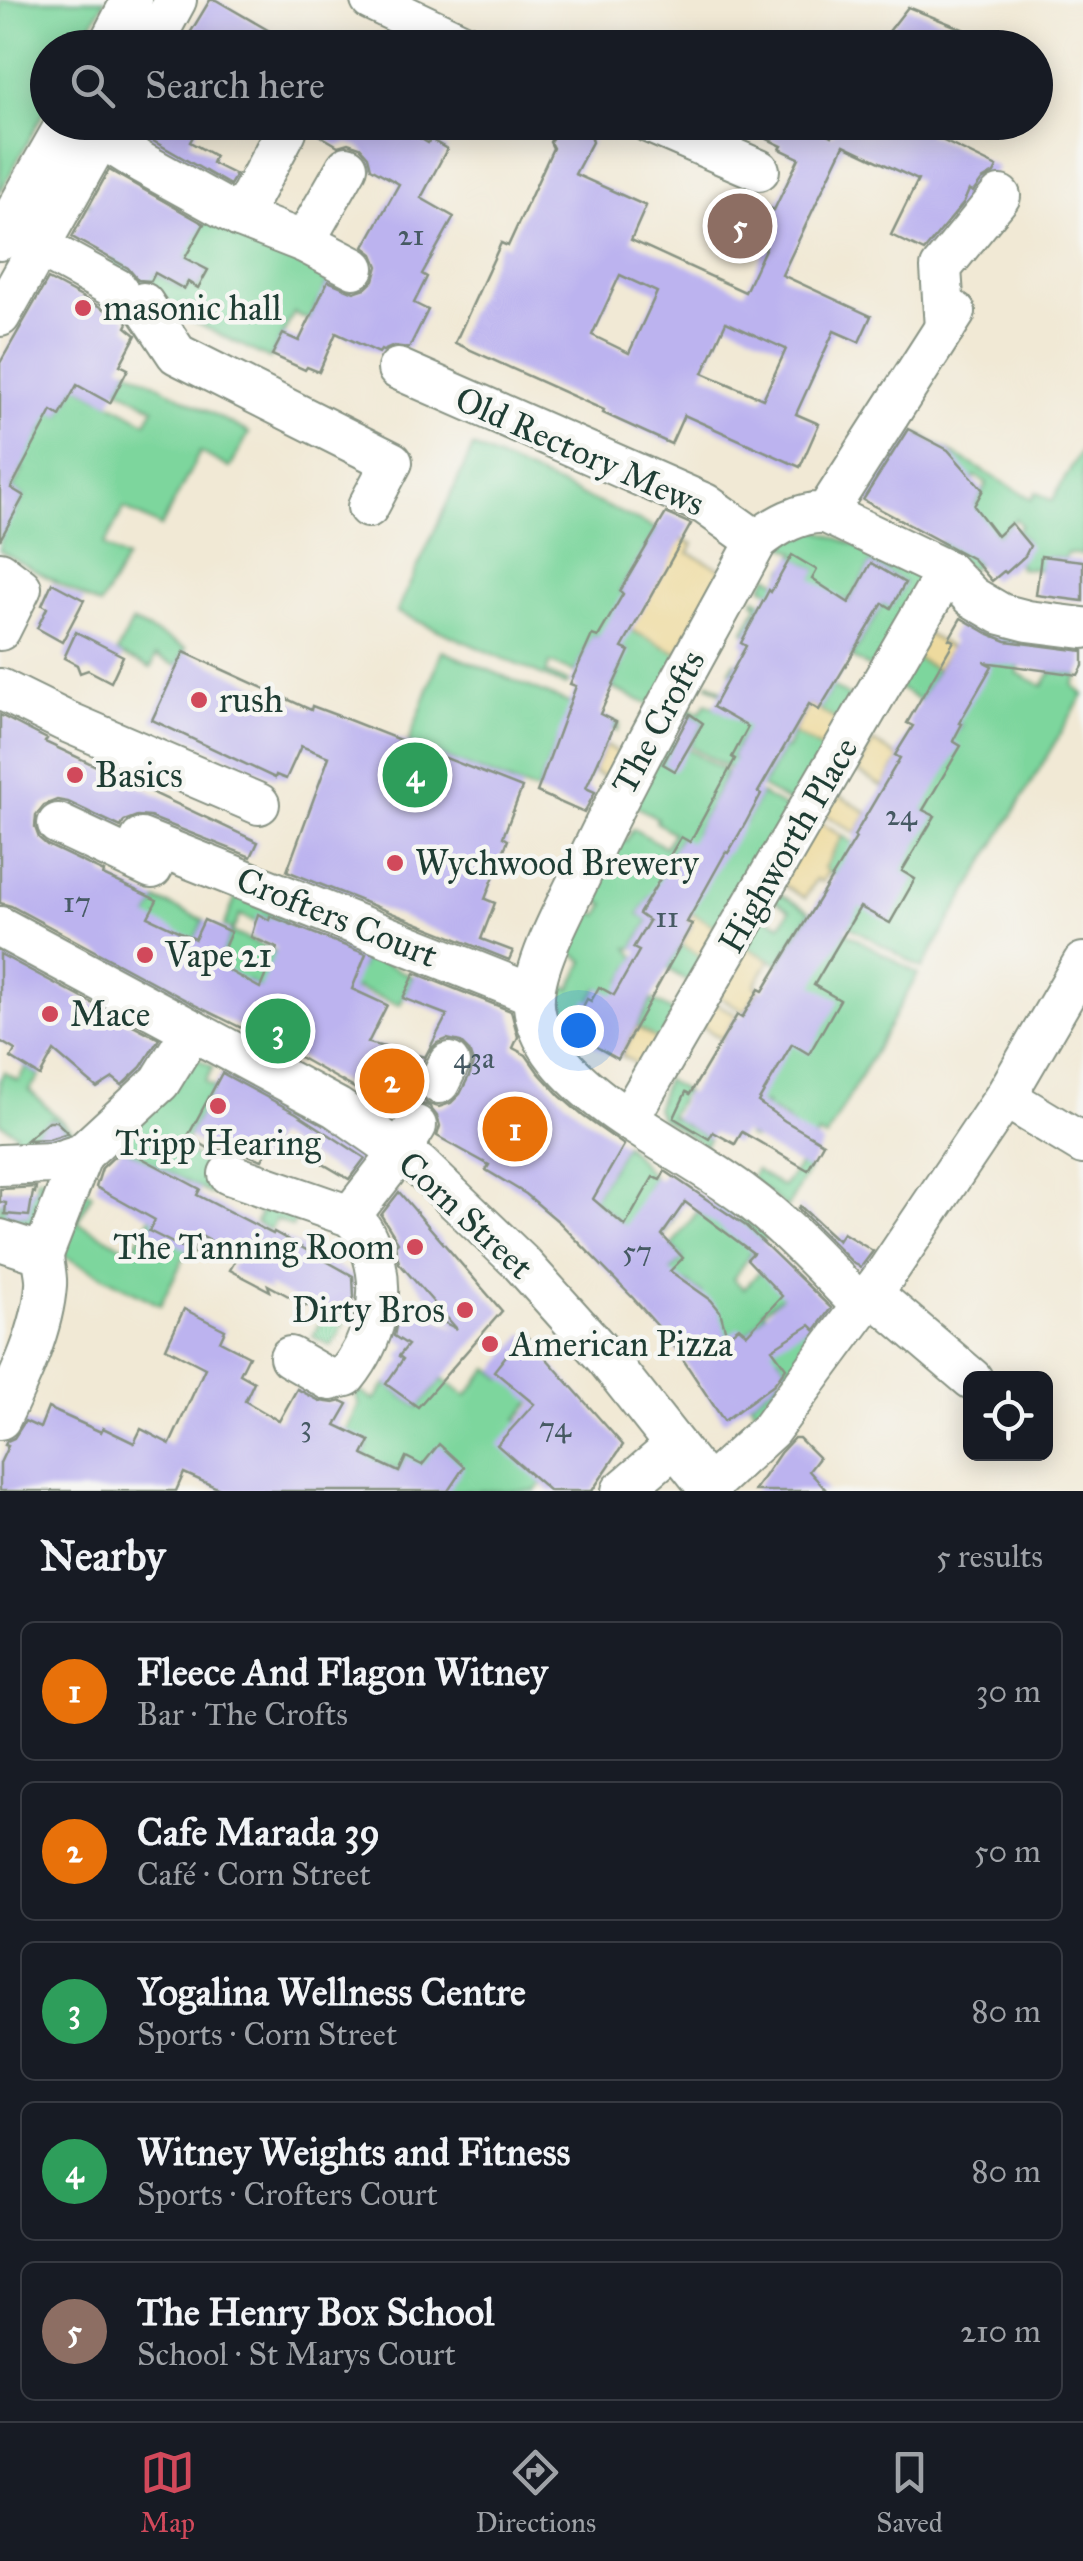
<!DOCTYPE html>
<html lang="en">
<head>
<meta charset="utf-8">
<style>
	:root { --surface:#171b24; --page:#20242c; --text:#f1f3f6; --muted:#9ea1a6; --line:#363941; --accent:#d1495b }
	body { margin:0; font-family:"IM FELL Great Primer",serif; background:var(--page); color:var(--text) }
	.controls { position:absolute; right:30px; bottom:30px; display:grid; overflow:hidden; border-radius:15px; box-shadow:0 5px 25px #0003 }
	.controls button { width:90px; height:90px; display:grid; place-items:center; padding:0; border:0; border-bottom:2px solid var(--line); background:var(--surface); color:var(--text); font:50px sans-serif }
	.you { position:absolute; left:578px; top:1030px; width:35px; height:35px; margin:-25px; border:8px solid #fff; border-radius:50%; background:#1a73e8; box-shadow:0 0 0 15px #1a73e833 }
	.badge { display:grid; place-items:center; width:65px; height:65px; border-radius:50%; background:var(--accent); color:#fff; font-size:32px; font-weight:700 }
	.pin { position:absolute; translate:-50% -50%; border:5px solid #fff; box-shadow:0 2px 10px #0006 }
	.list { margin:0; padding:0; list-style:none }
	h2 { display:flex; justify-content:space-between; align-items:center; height:130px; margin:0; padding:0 40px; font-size:42px }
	h2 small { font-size:32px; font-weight:400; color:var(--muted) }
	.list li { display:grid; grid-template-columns:65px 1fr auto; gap:30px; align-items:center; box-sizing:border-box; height:140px; margin:0 20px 20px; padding:0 20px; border:2px solid var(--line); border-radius:15px }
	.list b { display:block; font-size:38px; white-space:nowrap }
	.list p { margin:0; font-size:32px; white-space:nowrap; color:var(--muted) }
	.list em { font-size:32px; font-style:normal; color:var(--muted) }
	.icon { flex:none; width:55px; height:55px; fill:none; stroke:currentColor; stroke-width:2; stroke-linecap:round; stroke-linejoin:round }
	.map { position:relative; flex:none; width:1083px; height:1491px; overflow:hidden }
	.search { position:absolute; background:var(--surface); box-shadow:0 5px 25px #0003; left:30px; right:30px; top:30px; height:110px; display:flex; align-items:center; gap:25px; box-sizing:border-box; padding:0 35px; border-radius:55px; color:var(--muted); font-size:38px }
	.sheet { height:930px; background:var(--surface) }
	nav { display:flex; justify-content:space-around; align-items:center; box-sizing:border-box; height:140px; border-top:2px solid var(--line); background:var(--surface); font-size:28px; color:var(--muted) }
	nav a { display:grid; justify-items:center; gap:5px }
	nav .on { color:var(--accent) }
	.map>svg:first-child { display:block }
	.green { fill:#7dd69d; stroke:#4e8a68; stroke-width:2.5 }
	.sand { fill:#eeda9e; stroke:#868c69; stroke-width:2.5 }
	.building { fill:#bcb3ef; fill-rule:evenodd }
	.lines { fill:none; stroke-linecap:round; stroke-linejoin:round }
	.minor-casing { stroke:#889384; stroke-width:44 }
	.minor { stroke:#fff; stroke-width:40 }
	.poi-dot { fill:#d1495b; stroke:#f6f6f2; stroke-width:4 }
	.labels { text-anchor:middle; stroke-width:9; stroke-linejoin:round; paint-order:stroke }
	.number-label { font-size:30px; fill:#465a63 }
	.poi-label { font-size:35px; fill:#1f3d34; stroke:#f6f6f2; text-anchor:start }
	.street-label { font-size:35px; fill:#1f3d34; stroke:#f6f6f2 }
</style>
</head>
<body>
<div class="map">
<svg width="1083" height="1491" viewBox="0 0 1083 1491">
	<rect width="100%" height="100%" fill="#f6f6f2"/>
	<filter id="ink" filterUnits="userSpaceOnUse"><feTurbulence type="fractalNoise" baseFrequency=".01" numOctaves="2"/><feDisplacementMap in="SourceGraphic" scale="20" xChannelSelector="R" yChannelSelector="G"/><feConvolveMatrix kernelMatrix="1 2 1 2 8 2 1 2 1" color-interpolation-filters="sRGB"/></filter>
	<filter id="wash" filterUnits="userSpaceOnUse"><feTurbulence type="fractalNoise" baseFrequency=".0048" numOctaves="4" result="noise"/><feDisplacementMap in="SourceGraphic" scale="40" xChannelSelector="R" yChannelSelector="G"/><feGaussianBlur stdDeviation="2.25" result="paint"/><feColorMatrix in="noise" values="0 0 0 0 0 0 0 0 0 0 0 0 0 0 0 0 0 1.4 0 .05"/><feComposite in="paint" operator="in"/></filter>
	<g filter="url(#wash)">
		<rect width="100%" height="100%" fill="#f1e9d5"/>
		<!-- green -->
		<g class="green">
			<polygon points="0,0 105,0 79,47 48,48 47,106 0,193"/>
			<polygon points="89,202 148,235 193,242 211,210 334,269 309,320 294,313 270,359 142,297 104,276 116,252 183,289 187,282 198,288 208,271 88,205"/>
			<polygon points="128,369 249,433 230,468 200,452 161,527 124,508 104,546 126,559 100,606 0,551 0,510 13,516 24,496 0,482 0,479 14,487 23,470 9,462 39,435 44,426 31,399 60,415 77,385 146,422 154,408 118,388"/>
			<polygon points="896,431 914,441 919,434 1032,499 1036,492 1052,501 1083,447 1083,555 1067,553 1065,559 1050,557 1048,570 1019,568 1020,564 1015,561 1024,553 1019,547 1026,541 1017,530 1021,525 1016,519 997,536 993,531 969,553 977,564 971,569 938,547 941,542 959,551 975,520 969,516 987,483 975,476 961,504 948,497 941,507 937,505 946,487 933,480 923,498 912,491 920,473 893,459 888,468 876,463 872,471 877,474 863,500 856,497 854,486"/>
			<polygon points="473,447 657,529 620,591 687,657 657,708 612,688 628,651 593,635 575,672 550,663 546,673 568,682 566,686 397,612"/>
			<polygon points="800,523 927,574 875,671 852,657 883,603 891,607 905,583 871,563 849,602 840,598 739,743 732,757 738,761 739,774 690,746 703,723 681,709 679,702 699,713 706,703 724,712 731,699 708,685 709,683 743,702 753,684 730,671 735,662 744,667 762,642 744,631 758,605 754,601 755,598 779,611 785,600 762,586 768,576 778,582 785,568 809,582 816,570 794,557 796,553 776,541"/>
			<polygon points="132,622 186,648 177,666 156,656 151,668 117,653"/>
			<polygon points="999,637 1026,641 1026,643 1028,644 1017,673 1043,686 1052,671 1078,675 1073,685 1083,695 922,968 849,926 834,875 823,869 842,836 865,850 934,817 909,802 962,725 946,715"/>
			<polygon points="442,651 620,724 617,731 576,713 557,740 537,792 408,744"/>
			<polygon points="913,656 937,670 920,701 896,686"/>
			<polygon points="832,687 858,701 844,725 819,710"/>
			<polygon points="793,733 828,752 797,807 754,782 764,783 784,748 787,749"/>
			<polygon points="661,734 727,772 695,834 745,823 761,794 793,812 724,932 692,913 680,838 666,862 679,869 661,900 651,895 639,914 649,920 633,948 628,948 636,958 622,981 628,986 614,997 598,988 591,1001 581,1032 568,1054 550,1020 553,980 570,989 584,961 561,946 583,909 599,915 605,904 583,892 608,832 626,841 633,829 665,847 673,833 656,822 657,818 625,800"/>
			<polygon points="775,891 810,912 779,964 744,946 762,915 781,925 790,910 771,898"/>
			<polygon points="237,894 288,916 282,930 267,924 269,920 264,917 256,922 240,915 233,930 224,926"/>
			<polygon points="157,900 204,920 189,951 138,936"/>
			<polygon points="231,932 287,957 267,992 248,981 243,988 211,978"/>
			<polygon points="845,932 918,974 826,1138 818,1134 812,1144 785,1119 771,1110 753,1139 747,1136 767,1105 764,1103 747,1128 802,981"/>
			<polygon points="681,944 708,960 693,985 667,968"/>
			<polygon points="312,953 360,969 366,954 413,977 400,1005 356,988 350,997"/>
			<polygon points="652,1000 676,1013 659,1041 637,1027"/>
			<polygon points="186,1053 213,1067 205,1082 215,1087 181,1149 222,1170 210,1194 107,1140"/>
			<polygon points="26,1067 40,1076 29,1090 80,1139 65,1141 70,1135 52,1118 31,1136 47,1154 4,1157 16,1133 0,1123 0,1080 4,1072 18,1081"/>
			<polygon points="666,1080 684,1091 670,1116 709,1139 705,1146 661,1118 656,1109"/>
			<polygon points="625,1144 653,1177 644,1195 663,1200 679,1210 657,1246 617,1242 622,1224 593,1199"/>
			<polygon points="801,1163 809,1168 787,1208 750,1178 756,1170 783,1187"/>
			<polygon points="37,1177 62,1180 43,1234 0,1231 0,1202 6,1203 5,1214 28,1216 31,1201 28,1191 35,1192"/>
			<polygon points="77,1185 92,1194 77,1222 132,1251 161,1200 196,1193 198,1196 192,1242 160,1305 54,1251"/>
			<polygon points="260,1197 301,1210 292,1227 276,1219 270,1230 256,1222 261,1214 254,1210"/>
			<path d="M723,1197L737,1207L721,1227L729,1232L745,1213L771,1232L753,1250L733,1279L744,1289L766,1264L791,1289L763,1311L765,1314L747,1334L725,1338C720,1313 723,1310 698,1300L702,1293L688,1283L667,1275L683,1258L672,1245L698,1211L706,1217Z"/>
			<polygon points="341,1309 349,1314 331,1346 313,1336 325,1312"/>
			<polygon points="810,1325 820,1333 759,1416 750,1402 789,1373 778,1357 756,1353"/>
			<polygon points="514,1366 532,1402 517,1419 561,1464 535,1491 434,1491 427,1488 406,1458 397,1476 396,1470 382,1464 376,1476 358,1467 370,1441 320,1485 359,1405 354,1388 374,1400 386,1384 418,1407 443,1379 466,1396 489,1368 503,1379"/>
		</g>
		<!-- sand -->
		<g class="sand">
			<polygon points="657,529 693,544 689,553 722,569 678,653 631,630"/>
			<polygon points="925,633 951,648 937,670 913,656"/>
			<polygon points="809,704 844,725 828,752 793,733"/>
			<polygon points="873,742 900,758 883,787 857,771"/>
			<polygon points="605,746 631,758 616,786 604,780 604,777 593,772"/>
			<polygon points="833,792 868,813 856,833 821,812"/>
			<polygon points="817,821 842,836 824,868 828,872 822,882 816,879 805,898 780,883"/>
			<polygon points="692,913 724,932 708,960 681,944 692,925 687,922"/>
			<polygon points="744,946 770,960 755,985 759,989 745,1012 716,995"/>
			<polygon points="712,1001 737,1015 722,1039 699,1024"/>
			<polygon points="637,1027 659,1041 643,1068 621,1055"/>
		</g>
		<g id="blocks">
			<!-- building -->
			<g class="building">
				<polygon points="210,0 216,0 299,48 181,48"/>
				<polygon points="908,7 1007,47 1006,48 876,48"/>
				<polygon points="138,122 201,122 190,142 215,156 212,163 236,175 230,185 134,130"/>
				<polygon points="308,122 393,122 428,143 430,139 447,149 421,198 454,217 422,274 427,277 414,303 428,310 409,348 394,346 383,351 381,350 379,353 336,333 319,372 307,367 305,370 272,355 283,334 299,341 328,281 354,292 366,288 374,280 378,266 373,254 364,247 399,184 371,168 368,156 360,147 348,143 338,146 309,129"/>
				<path d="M566,122H580L588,127L592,142L575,174L646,206L631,240L745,292L766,247L739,234L755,201L774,210L799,158L780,149L782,146L732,122H804L832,136L838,122H927L923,131L997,167L994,173L982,180L973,192L969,190L963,204L924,251L891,235L918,180L844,145L782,275L871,316L859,342L834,331L796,414L819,424L800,467L684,415L671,444L603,413L604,410L455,343L501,243L508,246L553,148L550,142L559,126ZM620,275L657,292L629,353L592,335ZM726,322L786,349L763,399L703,373Z"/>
				<polygon points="109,170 204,224 185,258 208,270 198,288 188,282 184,289 155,273 151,281 138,280 128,268 72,237"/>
				<polygon points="48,279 106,310 122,312 128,323 126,327 136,335 120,365 128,369 110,403 77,385 60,416 52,411 11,488 24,496 0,540 0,363"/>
				<polygon points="908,429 948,450 983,490 974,506 997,536 1011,523 1030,546 1025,556 1006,573 1004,571 992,581 973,559 863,500"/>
				<polygon points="666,513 691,524 622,648 629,651 600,714 616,722 586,788 595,792 584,813 537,792 576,686 570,684 592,635 598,637 623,594 620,591"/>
				<polygon points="792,555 817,570 812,579 849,603 871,563 905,583 891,608 883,603 819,710 809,704 758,792 761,794 745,824 728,853 726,852 687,922 692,924 618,1059 570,1032 587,999 591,1001 599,987 614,995 639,951 633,948 649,921 639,914 669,864 666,862 681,837 690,842 735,759 732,757 748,727 713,707 746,646 741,643 769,590 771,592"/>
				<polygon points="1041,556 1083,561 1083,601 1036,595"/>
				<polygon points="52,583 84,600 62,642 37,628 47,608 42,605"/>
				<polygon points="961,618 989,634 1006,641 1083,651 1083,666 1078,675 984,662 992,666 959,723 962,724 953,741 961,746 923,810 935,816 902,871 915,879 890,923 860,907 814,985 840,1000 809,1054 792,1044 758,1102 785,1121 823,1143 808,1170 742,1132 735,1144 713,1132 709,1139 674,1118 686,1092 690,1094 737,1015 742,1018 759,989 763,991 856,838 854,836 900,758 895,755 913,726 907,723 954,641 949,639"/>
				<polygon points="76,632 123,656 111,682 88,670 80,673 77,665 64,658"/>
				<polygon points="184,652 311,710 312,706 344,718 522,788 503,837 508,840 485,899 495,903 481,939 513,951 509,960 287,871 329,757 301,746 286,779 276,775 275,778 152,720"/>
				<polygon points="690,714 703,723 675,771 663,764"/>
				<path d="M0,715L47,739L45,742L258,842L251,857L150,817L137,816L124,821L121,827L68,802L57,800L44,805L36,815L35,827L39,838L47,845L104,872L103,875L157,900L148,917L195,939L204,920L231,932L217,964L260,988L277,948L251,937L258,914L269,920L270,916L366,954L352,989L387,1005L368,1043L425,1057L447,1015L403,998L415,973L511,1011L518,1037L513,1048L526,1055L538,1072L560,1096L583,1116L624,1145L593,1199L625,1226L653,1177L660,1180L665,1171L746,1226L831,1308L815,1330L810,1325L772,1349L786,1368L774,1384L724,1421L670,1340L632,1297L559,1222L526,1194L486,1170L489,1165L437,1136L440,1126L437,1116L429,1106L416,1102L406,1105L397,1112L292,1053L195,1005L11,906L0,903ZM447,1039L460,1042L469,1051L473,1063L470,1074L460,1094L451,1103L439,1107L428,1104L420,1097L415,1083L418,1072L428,1052L437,1043ZM685,1202L753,1253L747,1259L782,1296L747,1334L739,1327L727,1336L720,1311L711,1300L670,1271L683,1258L662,1235Z"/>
				<polygon points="0,954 159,1039 141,1067 122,1085 113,1078 97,1088 54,1051 40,1076 11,1058 15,1050 0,1041"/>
				<polygon points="222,1073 296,1113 365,1158 349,1179 275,1136 262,1160 236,1151 220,1150 218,1154 188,1136"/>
				<polygon points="48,1121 56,1121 68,1133 49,1139 26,1140"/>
				<polygon points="123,1148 200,1189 197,1195 273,1234 274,1232 353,1276 354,1297 346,1312 341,1309 336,1318 310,1303 307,1306 268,1285 270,1291 230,1270 238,1256 201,1236 193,1253 149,1231 155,1220 96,1187 102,1168"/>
				<polygon points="36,1187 35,1193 33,1192 29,1216 5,1214 6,1203 0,1202 0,1189"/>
				<polygon points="399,1192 502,1311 418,1407 386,1384 403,1359 399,1356 408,1345 394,1336 400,1308 405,1303 457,1329 399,1263 395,1245 398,1242 381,1215"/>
				<polygon points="800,1206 838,1241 843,1233 873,1251 861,1267 853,1263 798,1208"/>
				<polygon points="184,1309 225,1330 220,1341 249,1356 240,1374 254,1382 245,1401 279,1421 297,1389 320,1401 334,1403 342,1401 348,1404 336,1425 370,1441 363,1455 399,1472 406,1457 422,1465 439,1444 464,1467 448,1491 224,1491 184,1473 176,1491 0,1491 0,1463 8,1446 5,1445 7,1441 14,1438 25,1421 40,1428 48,1408 101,1432 103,1428 134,1443 141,1429 170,1444 205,1368 166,1348"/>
				<polygon points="524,1333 623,1445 592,1491 550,1491 497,1445 534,1404 494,1371"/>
				<polygon points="794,1438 799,1438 819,1458 809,1471 827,1491 754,1491 780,1453"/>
			</g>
		</g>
	</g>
	<g filter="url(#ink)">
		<use href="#blocks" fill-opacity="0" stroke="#889384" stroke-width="2.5"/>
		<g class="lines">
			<!-- minor casing -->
			<g class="minor-casing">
				<g id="minor">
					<polyline points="371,0 472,48"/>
					<polyline points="107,48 132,0"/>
					<polyline points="150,48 176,0"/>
					<polyline points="76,122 142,163 240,217 304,242 354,268"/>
					<polyline points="648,122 759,170"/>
					<polyline points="240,217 286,131"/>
					<polyline points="0,240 67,122"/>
					<polyline points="304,242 347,167"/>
					<polyline points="40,247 117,289"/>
					<polyline points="143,303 177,354 392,462 368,507"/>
					<polyline points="0,316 109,122"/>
					<polyline points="945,328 941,268 1000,196"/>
					<polyline points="398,369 705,504 757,541"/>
					<polyline points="826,513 947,571 972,597 1001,614 1028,621 1083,628"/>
					<polyline points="0,572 21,588 0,630"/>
					<polyline points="0,689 63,720 259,804"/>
					<polyline points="58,824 152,868 157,855"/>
					<polyline points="141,839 534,995"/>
					<polyline points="0,927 337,1108 419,1165 521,1263 606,1358 711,1491"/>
					<polyline points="439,1083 449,1063"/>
					<polyline points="1005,1097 1083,1144"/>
					<polyline points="629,1118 947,571"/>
					<polyline points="0,1165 53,1163 82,1154 160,1082 192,1030"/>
					<path d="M229,1174L350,1216C361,1225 366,1236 371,1249C387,1293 375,1340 346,1376L330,1380L290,1357"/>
					<polyline points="350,1216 400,1152 416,1126"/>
					<polyline points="0,1240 43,1254 82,1154"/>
					<polyline points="871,1293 972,1379"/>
					<path d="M861,1305C824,1268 788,1227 746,1196C688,1152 601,1114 557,1058C544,1042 532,1017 534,996C536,962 562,914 577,883C631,766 696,655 757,541C775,526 801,511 826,513L955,312"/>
					<path d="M0,1419C19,1379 43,1330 46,1285C47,1275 43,1265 43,1254"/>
					<polyline points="708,1487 770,1430 887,1272 1005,1097 1083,963"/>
					<polyline points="622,1491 675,1446"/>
				</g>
			</g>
			<!-- minor -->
			<use href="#minor" class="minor"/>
		</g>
	</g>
	<!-- markers -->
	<g class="poi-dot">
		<circle cx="83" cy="308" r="10"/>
		<circle cx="199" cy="700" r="10"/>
		<circle cx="75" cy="775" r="10"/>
		<circle cx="395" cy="863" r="10"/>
		<circle cx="145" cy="955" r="10"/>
		<circle cx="50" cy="1014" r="10"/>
		<circle cx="218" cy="1106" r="10"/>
		<circle cx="415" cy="1247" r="10"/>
		<circle cx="465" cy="1310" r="10"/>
		<circle cx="490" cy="1344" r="10"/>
	</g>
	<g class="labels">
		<!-- number labels -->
		<g class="number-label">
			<text x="411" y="245">21</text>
			<text x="901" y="825">24</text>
			<text x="77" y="912">17</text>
			<text x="667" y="927">11</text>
			<text x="474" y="1068">43a</text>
			<text x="637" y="1261">57</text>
			<text x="306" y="1436">3</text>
			<text x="555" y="1437">74</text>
		</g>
		<!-- poi labels -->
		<g class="poi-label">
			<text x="103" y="320">masonic hall</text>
			<text x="219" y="712">rush</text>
			<text x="95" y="787">Basics</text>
			<text x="415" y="875">Wychwood Brewery</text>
			<text x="165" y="967">Vape 21</text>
			<text x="70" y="1026">Mace</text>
			<text x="218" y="1155" text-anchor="middle">Tripp Hearing</text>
			<text x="395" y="1259" text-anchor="end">The Tanning Room</text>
			<text x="445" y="1322" text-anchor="end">Dirty Bros</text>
			<text x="510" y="1356">American Pizza</text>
		</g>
		<!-- street labels -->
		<g class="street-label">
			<text transform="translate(580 451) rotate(24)" y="12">Old Rectory Mews</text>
			<text transform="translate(658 722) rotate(-62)" y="12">The Crofts</text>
			<text transform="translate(788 845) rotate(-60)" y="12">Highworth Place</text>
			<text transform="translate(337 917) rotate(22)" y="12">Crofters Court</text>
			<text transform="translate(466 1215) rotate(43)" y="12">Corn Street</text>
		</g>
	</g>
</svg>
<div class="controls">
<button><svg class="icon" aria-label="locate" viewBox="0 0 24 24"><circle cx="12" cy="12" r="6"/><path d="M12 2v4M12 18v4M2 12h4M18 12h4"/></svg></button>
</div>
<div class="you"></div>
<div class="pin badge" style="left:515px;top:1129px;background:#e8710a">1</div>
<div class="pin badge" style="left:392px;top:1081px;background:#e8710a">2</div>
<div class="pin badge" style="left:278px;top:1031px;background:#2e9e5b">3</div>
<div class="pin badge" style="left:415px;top:775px;background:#2e9e5b">4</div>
<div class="pin badge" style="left:740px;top:226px;background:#8d6e63">5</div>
<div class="search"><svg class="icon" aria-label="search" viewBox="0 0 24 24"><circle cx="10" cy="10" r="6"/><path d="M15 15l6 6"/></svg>Search here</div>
</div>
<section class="sheet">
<h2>Nearby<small>5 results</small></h2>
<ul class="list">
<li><span class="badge" style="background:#e8710a">1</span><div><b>Fleece And Flagon Witney</b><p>Bar · The Crofts</p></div><em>30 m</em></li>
<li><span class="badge" style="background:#e8710a">2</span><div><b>Cafe Marada 39</b><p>Café · Corn Street</p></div><em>50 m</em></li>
<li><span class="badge" style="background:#2e9e5b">3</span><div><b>Yogalina Wellness Centre</b><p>Sports · Corn Street</p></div><em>80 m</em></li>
<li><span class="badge" style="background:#2e9e5b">4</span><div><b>Witney Weights and Fitness</b><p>Sports · Crofters Court</p></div><em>80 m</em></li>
<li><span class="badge" style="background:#8d6e63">5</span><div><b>The Henry Box School</b><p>School · St Marys Court</p></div><em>210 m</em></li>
</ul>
</section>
<nav>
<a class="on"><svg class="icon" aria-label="map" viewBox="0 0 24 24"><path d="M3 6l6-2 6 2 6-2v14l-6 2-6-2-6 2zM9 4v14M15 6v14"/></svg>Map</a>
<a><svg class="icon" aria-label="directions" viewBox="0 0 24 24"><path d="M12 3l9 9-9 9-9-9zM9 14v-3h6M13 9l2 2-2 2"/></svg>Directions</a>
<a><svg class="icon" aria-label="saved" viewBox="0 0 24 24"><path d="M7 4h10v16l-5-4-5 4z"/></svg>Saved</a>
</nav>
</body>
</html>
